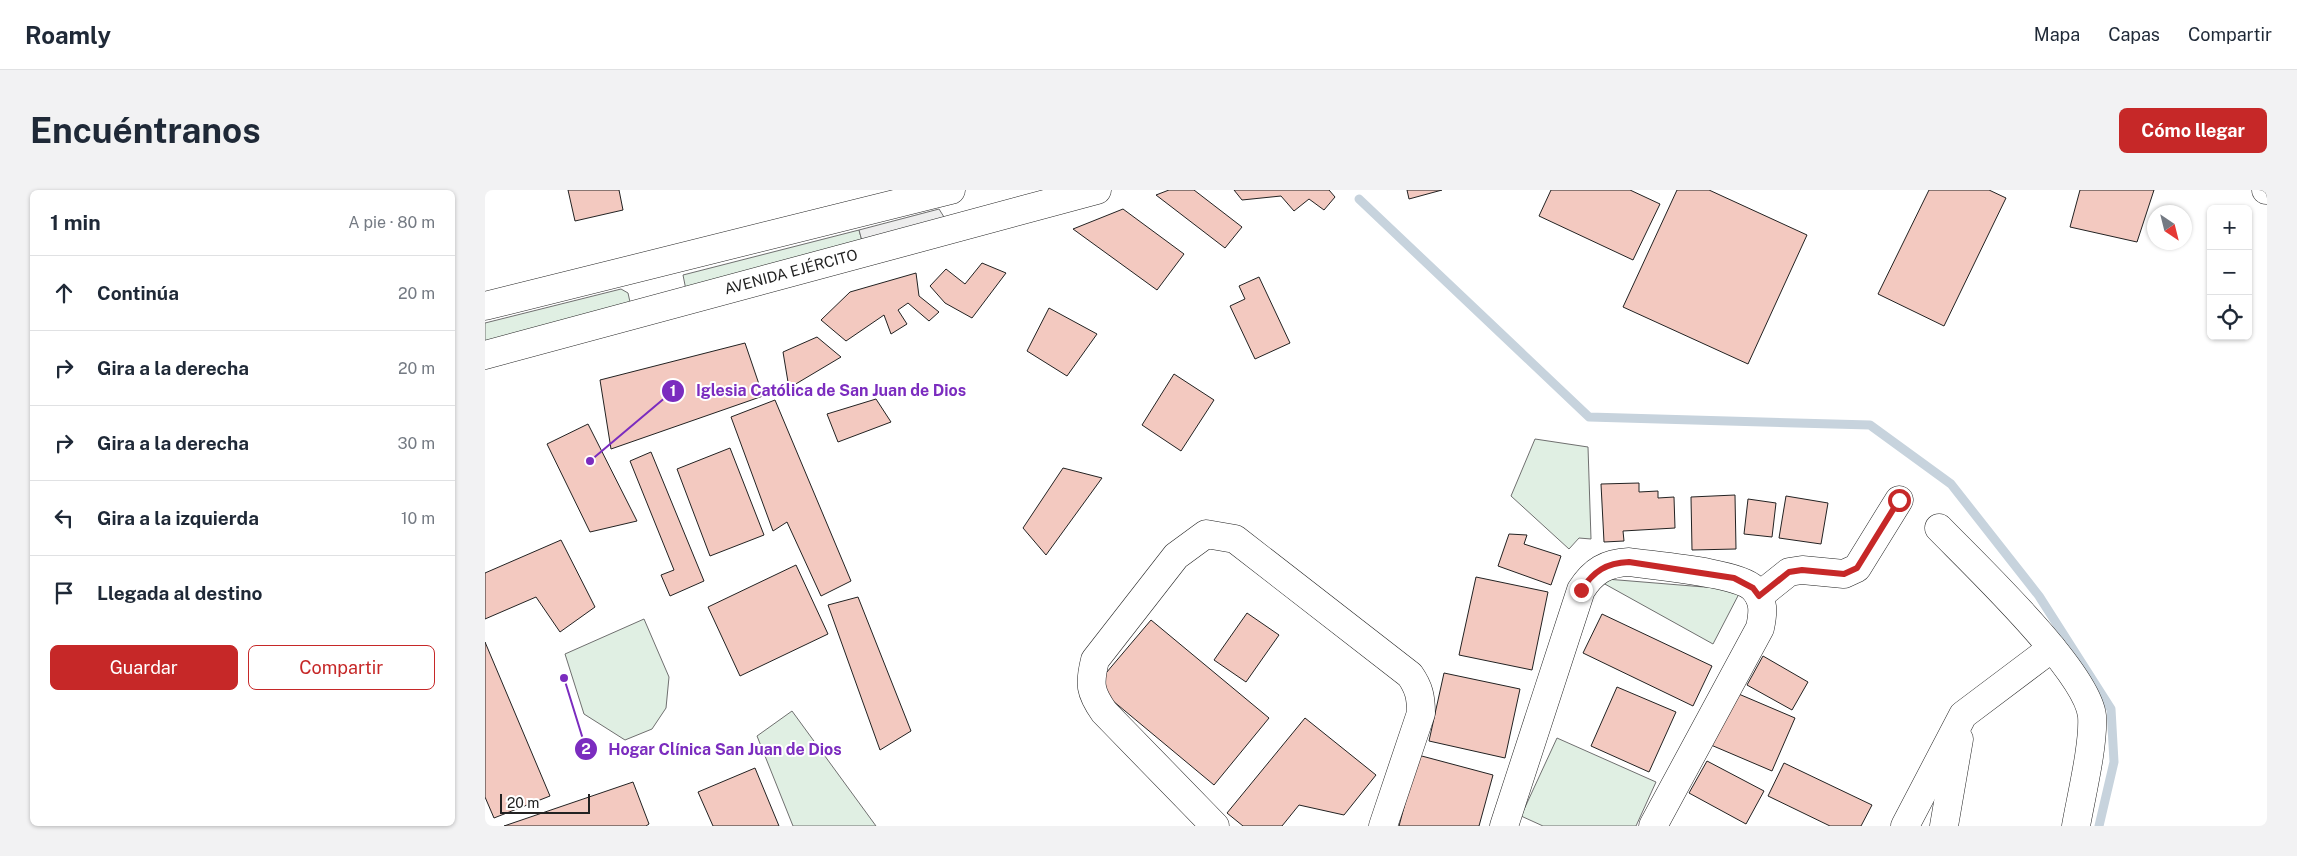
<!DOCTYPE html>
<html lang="es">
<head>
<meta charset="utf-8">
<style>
	:root { --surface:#fff; --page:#f2f2f3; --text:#1f2937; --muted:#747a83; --line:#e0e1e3; --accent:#c62828 }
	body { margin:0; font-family:"Public Sans",sans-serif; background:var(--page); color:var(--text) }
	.controls { position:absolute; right:15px; top:15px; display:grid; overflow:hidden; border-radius:8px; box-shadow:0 1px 4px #0004 }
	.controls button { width:45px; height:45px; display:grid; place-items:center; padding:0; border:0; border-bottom:1px solid var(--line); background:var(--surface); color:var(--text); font:25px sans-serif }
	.compass { position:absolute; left:1662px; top:15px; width:45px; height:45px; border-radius:50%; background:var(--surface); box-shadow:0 1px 4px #0004; rotate:145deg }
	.scale { position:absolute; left:15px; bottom:12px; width:90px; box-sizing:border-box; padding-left:5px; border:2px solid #222; border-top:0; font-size:14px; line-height:18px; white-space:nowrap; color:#222; -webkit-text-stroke:4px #fff; paint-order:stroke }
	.stop { position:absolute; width:15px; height:15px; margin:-11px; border:4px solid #c62828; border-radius:50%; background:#fff }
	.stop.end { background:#c62828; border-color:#fff; box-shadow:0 1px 5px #0008 }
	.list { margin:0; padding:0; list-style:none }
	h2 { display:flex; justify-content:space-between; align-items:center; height:65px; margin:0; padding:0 20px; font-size:21px }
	h2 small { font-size:16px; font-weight:400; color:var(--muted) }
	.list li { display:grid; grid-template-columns:32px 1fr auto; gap:15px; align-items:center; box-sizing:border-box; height:75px; padding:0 20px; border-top:1px solid var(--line) }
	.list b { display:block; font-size:19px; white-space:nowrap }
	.list em { font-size:16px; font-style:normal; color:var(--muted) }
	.actions { display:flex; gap:10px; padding:15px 20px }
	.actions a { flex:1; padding:11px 0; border:1px solid var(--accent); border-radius:8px; text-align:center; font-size:18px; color:var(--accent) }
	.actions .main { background:var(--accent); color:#fff }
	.icon { flex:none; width:28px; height:28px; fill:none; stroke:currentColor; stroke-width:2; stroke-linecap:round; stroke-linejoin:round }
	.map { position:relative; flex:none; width:1782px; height:636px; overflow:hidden; border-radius:8px }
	header { display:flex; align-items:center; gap:30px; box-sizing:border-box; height:70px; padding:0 25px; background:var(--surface); border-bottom:1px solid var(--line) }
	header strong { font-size:24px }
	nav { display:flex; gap:28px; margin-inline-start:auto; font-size:18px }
	.intro { display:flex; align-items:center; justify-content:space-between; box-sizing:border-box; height:120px; padding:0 30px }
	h1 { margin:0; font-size:35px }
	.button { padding:12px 22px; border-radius:8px; background:var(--accent); color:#fff; font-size:18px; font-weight:700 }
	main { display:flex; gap:30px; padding:0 30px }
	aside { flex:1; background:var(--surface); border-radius:8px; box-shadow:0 1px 4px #0004 }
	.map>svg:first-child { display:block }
	.green { fill:#e0efe3; stroke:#6f6f6f }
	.parking { fill:#ededed; stroke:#6f6f6f }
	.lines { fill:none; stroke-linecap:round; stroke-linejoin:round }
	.stream { stroke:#c7d3dd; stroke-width:9 }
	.building { fill:#f3c9c0; stroke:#222 }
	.minor-casing { stroke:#222; stroke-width:29 }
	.major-casing { stroke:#222; stroke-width:29 }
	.minor { stroke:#fff; stroke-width:28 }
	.major { stroke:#fff; stroke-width:28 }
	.route { stroke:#c62828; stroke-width:6 }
	.labels { text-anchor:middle; stroke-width:4; stroke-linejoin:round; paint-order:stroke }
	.street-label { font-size:15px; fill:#222; stroke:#fff }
	.leader { fill:none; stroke:#7b2cbf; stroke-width:2 }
	.callout-dot { fill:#7b2cbf; stroke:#fff; stroke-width:2 }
	.mark-label { font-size:15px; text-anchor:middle; font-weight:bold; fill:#fff }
	.callout-label { font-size:16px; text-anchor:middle; font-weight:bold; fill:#7b2cbf; stroke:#fff; stroke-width:4; stroke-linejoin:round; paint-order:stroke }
</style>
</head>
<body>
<header>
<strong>Roamly</strong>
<nav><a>Mapa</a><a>Capas</a><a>Compartir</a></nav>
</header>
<div class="intro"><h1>Encuéntranos</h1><a class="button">Cómo llegar</a></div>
<main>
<aside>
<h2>1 min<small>A pie · 80 m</small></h2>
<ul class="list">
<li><svg class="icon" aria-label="ahead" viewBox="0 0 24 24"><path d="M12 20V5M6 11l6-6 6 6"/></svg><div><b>Continúa</b></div><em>20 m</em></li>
<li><svg class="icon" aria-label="right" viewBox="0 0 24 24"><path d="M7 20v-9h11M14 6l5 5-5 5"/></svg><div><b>Gira a la derecha</b></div><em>20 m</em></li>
<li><svg class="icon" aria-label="right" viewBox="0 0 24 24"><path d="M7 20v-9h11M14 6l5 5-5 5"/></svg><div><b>Gira a la derecha</b></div><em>30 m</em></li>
<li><svg class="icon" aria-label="left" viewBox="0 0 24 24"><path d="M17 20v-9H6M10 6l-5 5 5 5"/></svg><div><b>Gira a la izquierda</b></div><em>10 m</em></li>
<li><svg class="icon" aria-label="arrive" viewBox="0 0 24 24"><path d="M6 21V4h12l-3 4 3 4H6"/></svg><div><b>Llegada al destino</b></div></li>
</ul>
<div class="actions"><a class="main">Guardar</a><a>Compartir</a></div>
</aside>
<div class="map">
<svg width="1782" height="636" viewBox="0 0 1782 636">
	<rect width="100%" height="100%" fill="#fff"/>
	<!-- green -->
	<g class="green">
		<polygon points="374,40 377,51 201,100 198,85"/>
		<polygon points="136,99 143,103 145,112 142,117 0,153 0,133"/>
		<polygon points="1050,249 1103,257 1106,349 1094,348 1084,359 1026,306"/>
		<polygon points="1109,388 1256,400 1228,454"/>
		<polygon points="159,429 184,487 181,518 167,539 140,550 99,524 80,464"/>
		<polygon points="307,521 391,636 308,636 272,546"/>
		<polygon points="1072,548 1171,592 1151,636 1058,636 1036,626"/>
	</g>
	<!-- parking -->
	<polygon class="parking" points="454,19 459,27 457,31 377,51 374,40"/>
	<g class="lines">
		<!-- stream -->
		<polyline class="stream" points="874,9 1104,227 1385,235 1466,294 1554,406 1626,519 1629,572 1614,636"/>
	</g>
	<!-- building -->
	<g class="building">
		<polygon points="83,0 134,0 138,20 90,31"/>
		<polygon points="684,0 709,0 757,37 740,58 671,5"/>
		<polygon points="749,0 844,0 850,7 839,20 824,9 809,21 796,6 757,10"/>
		<polygon points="922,0 957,0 924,9"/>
		<polygon points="1066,0 1145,0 1175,14 1148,70 1054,26"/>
		<polygon points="1192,0 1224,0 1322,45 1263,174 1138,117"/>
		<polygon points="1444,0 1504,0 1521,8 1459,136 1393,104"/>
		<polygon points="1595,0 1669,0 1652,52 1585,37"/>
		<polygon points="638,19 699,64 672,100 588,39"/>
		<polygon points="497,73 521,83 487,128 460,113 445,96 461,79 480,94"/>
		<polygon points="431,83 434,106 454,122 444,131 423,113 413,120 422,134 406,144 399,125 361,151 336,130 365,102"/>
		<polygon points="774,87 805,153 770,169 745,116 760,109 754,96"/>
		<polygon points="564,118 612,144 582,186 542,161"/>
		<polygon points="332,147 356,167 304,198 298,162"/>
		<polygon points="260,153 278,206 126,259 115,190"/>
		<polygon points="689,184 729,210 696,261 657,235"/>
		<polygon points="391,209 406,232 353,252 342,224"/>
		<polygon points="290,210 366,391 336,406 302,332 288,341 246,227"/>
		<polygon points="103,234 152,331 105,342 62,254"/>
		<polygon points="245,258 279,345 225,366 192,279"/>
		<polygon points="166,262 219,391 185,406 176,385 189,380 145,271"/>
		<polygon points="578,278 617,288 561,365 538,338"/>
		<polygon points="1154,293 1154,302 1173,301 1173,308 1189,307 1190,338 1138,341 1139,351 1119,352 1116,294"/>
		<polygon points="1250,305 1251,359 1207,360 1206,307"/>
		<polygon points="1301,306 1343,313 1336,354 1294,348"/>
		<polygon points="1263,309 1291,313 1287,347 1259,344"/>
		<polygon points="1024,344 1042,345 1039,354 1076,366 1066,395 1013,376"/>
		<polygon points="76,350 110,417 75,442 51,407 0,429 0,383"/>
		<polygon points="311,375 343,444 255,486 223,417"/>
		<polygon points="991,387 1063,402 1047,480 974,465"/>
		<polygon points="373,407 426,541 395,560 343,415"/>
		<polygon points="762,423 794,445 761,492 729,470"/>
		<polygon points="1117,424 1227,476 1208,516 1098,463"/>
		<polygon points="666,430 784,528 729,595 610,496"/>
		<polygon points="0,452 65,606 9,628 0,607"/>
		<polygon points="1278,466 1323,492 1307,520 1262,495"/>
		<polygon points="959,483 1035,499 1020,568 944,551"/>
		<polygon points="1132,497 1191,522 1164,582 1106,556"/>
		<polygon points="1249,502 1310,528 1287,581 1226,555"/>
		<polygon points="820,528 891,585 859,625 814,615 797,636 758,636 742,623"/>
		<polygon points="933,565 1008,585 994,636 914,636"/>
		<polygon points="1222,571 1279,601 1261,634 1204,603"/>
		<polygon points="1299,573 1387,615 1376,636 1345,636 1283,606"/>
		<polygon points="270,578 294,636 228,636 213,602"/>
		<polygon points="148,592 164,634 161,636 19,636"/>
	</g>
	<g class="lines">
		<!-- minor casing -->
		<g class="minor-casing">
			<g id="minor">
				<path d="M1454,338C1489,374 1602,481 1607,526C1609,554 1596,607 1591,636"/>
				<polyline points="1274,406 1304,382 1317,380 1359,384 1372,378 1414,310"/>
				<path d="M730,636L619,522C605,502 604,494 610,470L691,366L721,344L750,349L925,485C934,498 936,507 936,523L898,636"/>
				<path d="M1019,636L1096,400C1108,381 1121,373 1144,372C1170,376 1251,382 1268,398C1280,410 1278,424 1275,438L1168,636"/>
				<polyline points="1420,636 1478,525 1567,458"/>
				<polyline points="1459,636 1474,549"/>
			</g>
		</g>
		<!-- major casing -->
		<g class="major-casing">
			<g id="major">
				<polyline points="1781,0 1782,0"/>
				<polyline points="0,116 466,0"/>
				<polyline points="0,165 612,0"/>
			</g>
		</g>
		<!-- minor -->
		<use href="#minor" class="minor"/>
		<!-- major -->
		<use href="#major" class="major"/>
	</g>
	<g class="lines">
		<!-- route -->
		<path class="route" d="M1096,400C1109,381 1121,373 1144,372L1249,388L1268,398L1274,406L1304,382L1317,380L1359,384L1372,378L1414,310"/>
	</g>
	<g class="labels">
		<!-- street labels -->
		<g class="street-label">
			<text transform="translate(306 82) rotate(-15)" y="5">AVENIDA EJÉRCITO</text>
		</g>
	</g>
	<!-- callouts -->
	<path class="leader" d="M105 271L188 201M79 488L101 559"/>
	<g class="callout-dot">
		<circle cx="105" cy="271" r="5"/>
		<circle cx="79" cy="488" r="5"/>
		<circle cx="188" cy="201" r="12"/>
		<circle cx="101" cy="559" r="12"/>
	</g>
	<g class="mark-label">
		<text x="188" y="206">1</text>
		<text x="101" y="564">2</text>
	</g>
	<g class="callout-label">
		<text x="346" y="206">Iglesia Católica de San Juan de Dios</text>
		<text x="240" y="565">Hogar Clínica San Juan de Dios</text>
	</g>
</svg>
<div class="controls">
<button>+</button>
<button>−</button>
<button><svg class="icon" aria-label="locate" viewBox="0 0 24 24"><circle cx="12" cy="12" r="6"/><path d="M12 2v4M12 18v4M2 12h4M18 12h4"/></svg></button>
</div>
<svg class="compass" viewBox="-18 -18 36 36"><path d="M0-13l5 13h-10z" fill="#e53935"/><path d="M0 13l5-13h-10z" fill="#747a83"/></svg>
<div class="scale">20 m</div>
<div class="stop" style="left:1414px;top:310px"></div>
<div class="stop end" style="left:1096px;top:400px"></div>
</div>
</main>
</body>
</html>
